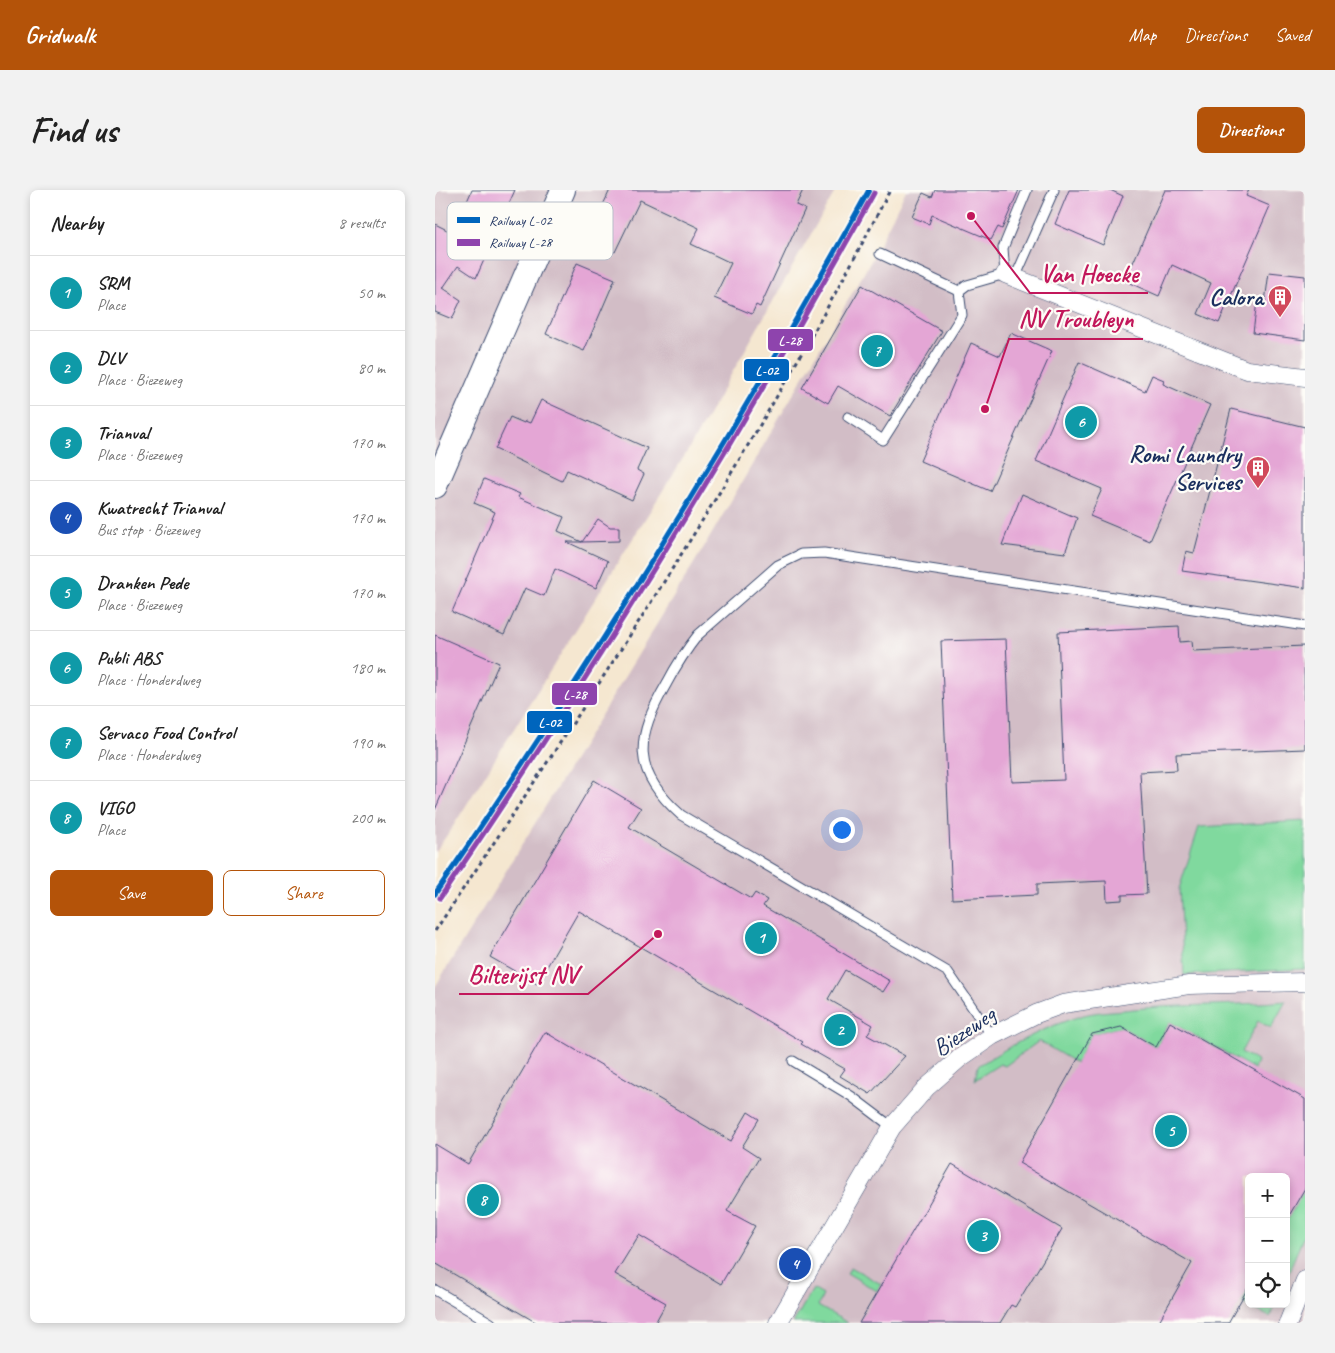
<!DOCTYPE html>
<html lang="en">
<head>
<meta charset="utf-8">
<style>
	:root { --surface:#fff; --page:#f2f2f2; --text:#222; --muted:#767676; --line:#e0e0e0; --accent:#b45309 }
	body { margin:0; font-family:Caveat,sans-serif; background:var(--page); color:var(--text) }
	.controls { position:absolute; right:15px; bottom:15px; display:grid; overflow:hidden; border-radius:8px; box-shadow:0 2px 8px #0003 }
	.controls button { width:45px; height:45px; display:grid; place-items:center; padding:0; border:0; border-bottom:1px solid var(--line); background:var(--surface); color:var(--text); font:25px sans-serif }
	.you { position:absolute; left:406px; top:639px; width:18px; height:18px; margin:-12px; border:4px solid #fff; border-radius:50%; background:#1a73e8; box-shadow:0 0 0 8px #1a73e833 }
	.badge { display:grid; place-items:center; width:32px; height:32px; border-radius:50%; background:var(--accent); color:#fff; font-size:16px; font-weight:700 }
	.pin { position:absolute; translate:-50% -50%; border:2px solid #fff; box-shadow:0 1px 5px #0006 }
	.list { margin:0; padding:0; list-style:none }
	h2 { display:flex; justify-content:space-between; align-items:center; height:65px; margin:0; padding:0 20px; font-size:21px }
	h2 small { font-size:16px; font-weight:400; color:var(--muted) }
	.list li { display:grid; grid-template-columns:32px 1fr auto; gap:15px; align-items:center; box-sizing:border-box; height:75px; padding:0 20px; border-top:1px solid var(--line) }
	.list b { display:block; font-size:19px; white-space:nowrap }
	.list p { margin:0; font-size:16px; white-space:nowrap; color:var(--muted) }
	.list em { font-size:16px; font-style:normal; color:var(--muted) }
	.actions { display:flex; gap:10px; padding:15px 20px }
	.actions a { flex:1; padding:11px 0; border:1px solid var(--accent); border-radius:8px; text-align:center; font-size:18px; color:var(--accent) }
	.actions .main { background:var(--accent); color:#fff }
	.icon { flex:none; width:28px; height:28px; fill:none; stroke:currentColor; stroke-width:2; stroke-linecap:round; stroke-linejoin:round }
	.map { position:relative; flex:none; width:870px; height:1133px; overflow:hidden; border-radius:8px }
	header { display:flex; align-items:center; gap:30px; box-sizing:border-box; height:70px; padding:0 25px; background:var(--accent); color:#fff }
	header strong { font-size:24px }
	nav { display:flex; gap:28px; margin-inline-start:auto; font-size:18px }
	.intro { display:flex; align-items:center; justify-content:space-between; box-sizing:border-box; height:120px; padding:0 30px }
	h1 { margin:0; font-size:35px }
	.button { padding:12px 22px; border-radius:8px; background:var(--accent); color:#fff; font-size:18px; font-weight:700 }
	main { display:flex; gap:30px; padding:0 30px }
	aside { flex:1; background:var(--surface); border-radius:8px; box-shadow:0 2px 8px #0003 }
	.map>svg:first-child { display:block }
	.industrial { fill:#d2bdc6; fill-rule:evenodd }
	.green { fill:#80d99e; stroke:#4e847e }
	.building { fill:#e4a6d5 }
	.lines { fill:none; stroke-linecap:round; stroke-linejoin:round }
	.lane-casing { stroke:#3c4b6f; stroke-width:11 }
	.street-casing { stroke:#3c4b6f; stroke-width:19 }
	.secondary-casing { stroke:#3c4b6f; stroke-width:26 }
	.path { stroke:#3c4b6f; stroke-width:3; stroke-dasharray:4 4; stroke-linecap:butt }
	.lane { stroke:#fff; stroke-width:9 }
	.street { stroke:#fff; stroke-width:18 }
	.secondary { stroke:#fff; stroke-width:24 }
	.rail-1-casing { stroke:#fdfcf7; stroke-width:9 }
	.rail-2-casing { stroke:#fdfcf7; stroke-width:9 }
	.rail-1 { stroke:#0065bd; stroke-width:5 }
	.rail-2 { stroke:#8e44ad; stroke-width:5 }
	.labels { text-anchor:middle; stroke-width:4.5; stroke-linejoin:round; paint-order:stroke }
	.poi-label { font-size:24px; font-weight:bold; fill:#1b2f5e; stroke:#fdfcf7; text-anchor:end }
	.street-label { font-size:24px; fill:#1b2f5e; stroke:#fdfcf7 }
	.key { fill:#fdfcf7; stroke:#b9bec9; stroke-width:1 }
	.key-label { font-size:14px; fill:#1b2f5e }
	.leader { fill:none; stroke:#c2185b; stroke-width:2 }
	.callout-dot { fill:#c2185b; stroke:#fdfcf7; stroke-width:2 }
	.callout-label { font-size:25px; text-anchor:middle; font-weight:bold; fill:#c2185b; stroke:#fdfcf7; stroke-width:4.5; stroke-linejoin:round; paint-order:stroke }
	.line-badge { stroke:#fdfcf7; stroke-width:2 }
	.badge-label { font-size:14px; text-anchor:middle; font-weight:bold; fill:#fff }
</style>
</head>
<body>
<header>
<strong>Gridwalk</strong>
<nav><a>Map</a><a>Directions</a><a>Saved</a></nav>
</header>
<div class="intro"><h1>Find us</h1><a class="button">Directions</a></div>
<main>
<aside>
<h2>Nearby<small>8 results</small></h2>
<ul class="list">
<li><span class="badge" style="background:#0f9aa8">1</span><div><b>SRM</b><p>Place</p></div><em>50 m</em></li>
<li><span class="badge" style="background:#0f9aa8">2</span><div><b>DLV</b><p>Place · Biezeweg</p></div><em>80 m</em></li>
<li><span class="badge" style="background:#0f9aa8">3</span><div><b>Trianval</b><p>Place · Biezeweg</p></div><em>170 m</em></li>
<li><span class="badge" style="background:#1a4fb4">4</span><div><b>Kwatrecht Trianval</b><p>Bus stop · Biezeweg</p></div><em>170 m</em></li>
<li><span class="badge" style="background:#0f9aa8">5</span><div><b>Dranken Pede</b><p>Place · Biezeweg</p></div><em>170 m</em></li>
<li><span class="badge" style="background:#0f9aa8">6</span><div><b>Publi ABS</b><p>Place · Honderdweg</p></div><em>180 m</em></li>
<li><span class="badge" style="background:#0f9aa8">7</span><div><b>Servaco Food Control</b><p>Place · Honderdweg</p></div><em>190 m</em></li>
<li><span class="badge" style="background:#0f9aa8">8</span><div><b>VIGO</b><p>Place</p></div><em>200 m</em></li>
</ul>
<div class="actions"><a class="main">Save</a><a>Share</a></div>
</aside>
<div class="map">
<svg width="870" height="1133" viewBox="0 0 870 1133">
	<rect width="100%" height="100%" fill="#fdfcf7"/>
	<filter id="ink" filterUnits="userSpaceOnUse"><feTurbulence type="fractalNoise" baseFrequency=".02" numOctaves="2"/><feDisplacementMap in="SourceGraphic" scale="10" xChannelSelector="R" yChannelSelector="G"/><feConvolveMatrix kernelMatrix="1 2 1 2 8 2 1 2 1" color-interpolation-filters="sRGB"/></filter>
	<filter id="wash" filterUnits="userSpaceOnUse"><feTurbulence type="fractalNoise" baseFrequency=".0096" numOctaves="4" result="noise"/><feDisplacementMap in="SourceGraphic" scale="20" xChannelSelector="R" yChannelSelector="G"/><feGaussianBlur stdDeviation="1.12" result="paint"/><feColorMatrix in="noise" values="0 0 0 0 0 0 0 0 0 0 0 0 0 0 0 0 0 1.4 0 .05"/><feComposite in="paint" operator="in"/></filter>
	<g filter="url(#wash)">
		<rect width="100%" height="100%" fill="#f5e7d0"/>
		<!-- industrial -->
		<g class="industrial">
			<polygon points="0,0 401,0 255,257 17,638 0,662"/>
			<path d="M471,0H870V1133H0V797L272,352L436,71ZM814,987H851V1114H814Z"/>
		</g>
		<!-- green -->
		<g class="green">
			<polygon points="870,631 870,779 749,785 744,699 764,637"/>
			<path d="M851,811L836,838L823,831L806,862L822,871L819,879L735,832L721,857L686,837L657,844L641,873L604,851L570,876L565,874L540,890L543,876C576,855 611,836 649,825C665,821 683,821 699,819C749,814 800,816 851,811Z"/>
			<polygon points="870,998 870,1043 851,1088 851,1031"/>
			<polygon points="416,1077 446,1094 442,1101 412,1083"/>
			<polygon points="814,1096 814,1114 840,1114 835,1127 807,1113"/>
			<polygon points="378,1099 388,1105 383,1116 413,1133 358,1133"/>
		</g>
		<g id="blocks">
			<!-- building -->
			<g class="building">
				<polygon points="37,0 80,0 41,88 23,76 8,98 26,110 17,129 0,122 0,34 18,43"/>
				<polygon points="175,0 368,0 361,15 370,19 325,117 321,115 317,124 279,108 296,73 256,54 264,38 205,10 180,62 152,49"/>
				<polygon points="500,0 584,0 567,39 563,37 556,50 497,25 494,34 477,27 488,3 497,7"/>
				<polygon points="634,0 675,0 688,6 668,55 620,34"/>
				<polygon points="730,0 814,0 811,6 835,16 784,133 763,124 776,93 737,75 724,106 690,91"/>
				<polygon points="142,73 180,89 149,161 111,144"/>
				<polygon points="834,82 870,86 870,150 818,143 822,111 830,112"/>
				<polygon points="427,95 507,141 455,226 403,196 393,213 367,198"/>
				<polygon points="576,143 617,161 555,301 485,271 536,153 565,166"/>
				<polygon points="644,172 710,201 717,185 729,190 728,194 775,215 715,351 655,326 667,299 601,271"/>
				<polygon points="106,210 212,258 202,280 209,284 197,310 132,280 127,291 60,259 75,227 89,233 90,231 95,233"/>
				<polygon points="796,219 870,237 870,398 747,381 751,361 759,363"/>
				<polygon points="49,289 85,304 83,307 129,327 123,341 147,352 132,352 173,371 161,398 120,379 109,406 90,398 69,445 17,422 60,322 39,313"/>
				<polygon points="587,304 642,328 630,363 567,355"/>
				<polygon points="163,329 175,337 184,337 184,351 147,352"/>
				<polygon points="744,436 745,452 757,451 758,461 869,456 870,559 741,564 742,580 705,582 712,704 687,705 687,710 672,711 671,691 602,694 602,705 517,709 506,451 571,449 577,592 629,590 623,442"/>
				<polygon points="0,445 64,473 0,620"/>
				<polygon points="159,590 206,618 194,637 316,709 320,703 332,710 328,716 455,791 448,802 410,780 393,809 438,835 432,845 470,866 435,904 405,886 410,879 366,854 368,852 144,721 102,794 55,767"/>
				<polygon points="735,832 870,909 870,998 851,1031 851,987 814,987 814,1096 793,1133 723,1133 757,1073 584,973 657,844 686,837 721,857"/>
				<polygon points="110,842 296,951 313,922 324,929 307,957 324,968 292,1021 320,1036 286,1094 204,1045 180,1084 231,1113 220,1133 102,1133 0,1073 0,954 33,974"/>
				<polygon points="517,974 627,1039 580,1117 576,1115 565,1133 424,1133"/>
			</g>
		</g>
	</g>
	<g filter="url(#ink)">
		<use href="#blocks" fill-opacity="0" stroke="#3c4b6f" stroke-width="1"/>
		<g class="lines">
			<!-- lane casing -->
			<g class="lane-casing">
				<g id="lane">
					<polyline points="445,64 524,101 532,95 570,84 568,58 592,0"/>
					<polyline points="580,88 619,0"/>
					<polyline points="413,227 448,250 527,125 524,101"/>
					<path d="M557,846L513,782L246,625C196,581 200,548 232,493C241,476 251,460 263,445L343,375L366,364L389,363L870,436"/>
					<polyline points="358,871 416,906 457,937"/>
					<polyline points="0,1100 56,1133"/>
				</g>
			</g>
			<!-- street casing -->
			<g class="street-casing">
				<g id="street">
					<polyline points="570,84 812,180 870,187"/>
					<polyline points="343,1133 457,937 491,898 525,868 557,846 601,824 628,814 754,795 870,792"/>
					<polyline points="853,1133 870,1090"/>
				</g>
			</g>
			<!-- secondary casing -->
			<g class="secondary-casing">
				<polyline id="secondary" points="0,296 128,0"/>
			</g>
			<!-- path -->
			<path class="path" d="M0,741C161,500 323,258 455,0"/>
			<!-- lane -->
			<use href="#lane" class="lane"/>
			<!-- street -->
			<use href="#street" class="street"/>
			<!-- secondary -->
			<use href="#secondary" class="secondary"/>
			<!-- rail-1 casing -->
			<g class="rail-1-casing">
				<path id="rail-1" d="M0,704C156,476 300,242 434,0"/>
			</g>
			<!-- rail-2 casing -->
			<g class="rail-2-casing">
				<path id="rail-2" d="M5,708C161,479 305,245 439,3"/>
			</g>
			<!-- rail-1 -->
			<use href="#rail-1" class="rail-1"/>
			<!-- rail-2 -->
			<use href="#rail-2" class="rail-2"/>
		</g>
	</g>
	<!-- icons -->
	<defs>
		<g id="building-pin" transform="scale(1.25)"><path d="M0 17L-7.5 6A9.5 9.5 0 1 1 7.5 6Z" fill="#d1495b" stroke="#fdfcf7"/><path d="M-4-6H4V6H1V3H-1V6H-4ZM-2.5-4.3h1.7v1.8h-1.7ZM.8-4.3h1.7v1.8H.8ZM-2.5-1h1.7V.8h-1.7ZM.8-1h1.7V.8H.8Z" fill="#fff"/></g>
	</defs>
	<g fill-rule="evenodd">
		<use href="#building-pin" x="845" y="107"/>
		<use href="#building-pin" x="823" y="278"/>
	</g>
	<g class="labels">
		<!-- poi labels -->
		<g class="poi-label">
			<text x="828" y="115">Calora</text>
			<text x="806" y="272">Romi Laundry<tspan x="806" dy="28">Services</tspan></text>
		</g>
		<!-- street labels -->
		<g class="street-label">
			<text transform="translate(529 841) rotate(-34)" y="8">Biezeweg</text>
		</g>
	</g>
	<!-- legend -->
	<rect x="12" y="12" width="166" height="58" rx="8" class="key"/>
	<rect x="22" y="27" width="23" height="6" fill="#0065bd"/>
	<rect x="22" y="49" width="23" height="7" fill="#8e44ad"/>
	<g class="key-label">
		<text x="54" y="35">Railway L-02</text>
		<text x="54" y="57">Railway L-28</text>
	</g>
	<!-- callouts -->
	<path class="leader" d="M536 26L595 103H713M550 219L574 149H708M223 744L153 804H24"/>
	<g class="callout-dot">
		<circle cx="536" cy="26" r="5"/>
		<circle cx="550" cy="219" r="5"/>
		<circle cx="223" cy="744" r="5"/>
	</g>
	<g class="callout-label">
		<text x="654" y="92">Van Hoecke</text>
		<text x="641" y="137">NV Troubleyn</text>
		<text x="88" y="793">Bilterijst NV</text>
	</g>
	<g class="line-badge">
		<rect x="332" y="138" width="47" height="24" rx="5" fill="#8e44ad"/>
		<rect x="308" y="168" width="47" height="24" rx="5" fill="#0065bd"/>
		<rect x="116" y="492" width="47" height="24" rx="5" fill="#8e44ad"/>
		<rect x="91" y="520" width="47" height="24" rx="5" fill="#0065bd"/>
	</g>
	<g class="badge-label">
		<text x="355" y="155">L-28</text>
		<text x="332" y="185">L-02</text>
		<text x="140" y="509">L-28</text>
		<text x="115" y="537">L-02</text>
	</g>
</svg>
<div class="controls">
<button>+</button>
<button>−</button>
<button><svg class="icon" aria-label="locate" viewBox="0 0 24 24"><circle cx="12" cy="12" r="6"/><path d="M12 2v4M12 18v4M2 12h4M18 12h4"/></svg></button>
</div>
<div class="you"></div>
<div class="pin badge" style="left:326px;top:748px;background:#0f9aa8">1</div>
<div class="pin badge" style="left:405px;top:840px;background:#0f9aa8">2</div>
<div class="pin badge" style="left:548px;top:1046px;background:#0f9aa8">3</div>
<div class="pin badge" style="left:360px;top:1074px;background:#1a4fb4">4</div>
<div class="pin badge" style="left:736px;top:941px;background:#0f9aa8">5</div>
<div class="pin badge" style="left:646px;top:232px;background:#0f9aa8">6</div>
<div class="pin badge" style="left:442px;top:161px;background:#0f9aa8">7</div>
<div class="pin badge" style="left:48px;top:1010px;background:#0f9aa8">8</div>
</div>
</main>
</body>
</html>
